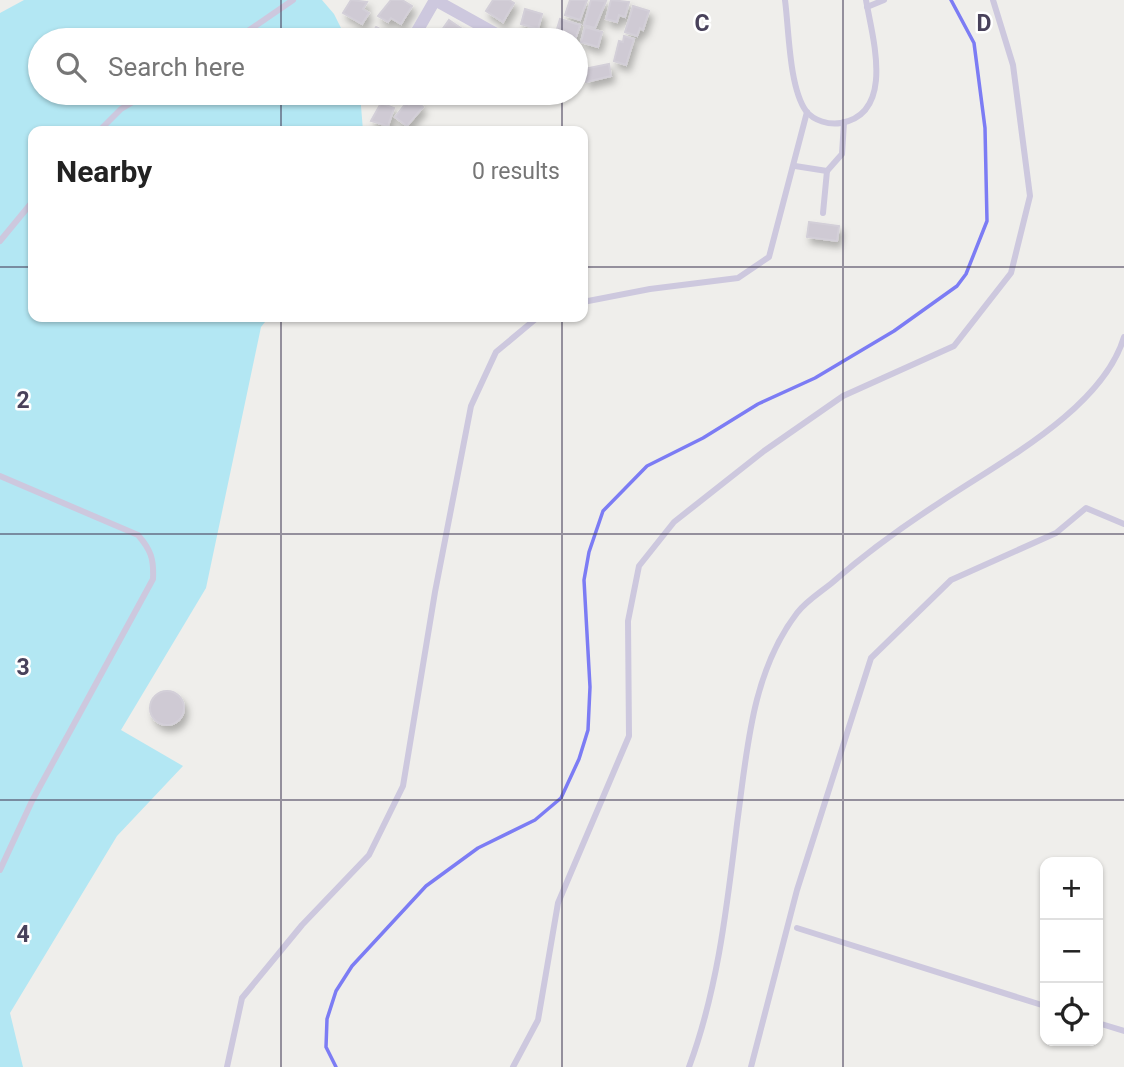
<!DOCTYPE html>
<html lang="en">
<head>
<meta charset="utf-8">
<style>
	:root { --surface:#fff; --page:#f6f6f6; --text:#222; --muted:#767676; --line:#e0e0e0 }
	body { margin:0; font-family:Roboto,sans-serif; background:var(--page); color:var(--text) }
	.controls { position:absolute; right:21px; bottom:21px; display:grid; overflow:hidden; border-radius:14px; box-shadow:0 2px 5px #0004 }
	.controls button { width:63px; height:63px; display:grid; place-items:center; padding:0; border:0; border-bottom:2px solid var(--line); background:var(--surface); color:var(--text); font:35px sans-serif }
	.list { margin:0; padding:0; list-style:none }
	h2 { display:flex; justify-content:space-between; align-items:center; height:91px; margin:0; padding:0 28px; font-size:30px }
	h2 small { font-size:23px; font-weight:400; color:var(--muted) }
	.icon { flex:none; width:38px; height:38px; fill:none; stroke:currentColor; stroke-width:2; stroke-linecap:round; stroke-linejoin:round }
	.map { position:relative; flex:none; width:1124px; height:1067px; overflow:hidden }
	.search { position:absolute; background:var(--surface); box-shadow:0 2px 5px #0004; left:28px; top:28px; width:560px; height:77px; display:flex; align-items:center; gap:18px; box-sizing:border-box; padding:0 24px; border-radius:38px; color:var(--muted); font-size:26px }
	.panel { position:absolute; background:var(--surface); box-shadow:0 2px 5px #0004; left:28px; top:126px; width:560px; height:196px; border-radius:14px }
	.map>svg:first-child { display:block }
	.green { fill:#b3e7f3 }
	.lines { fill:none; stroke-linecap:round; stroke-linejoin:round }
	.stream { stroke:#7c7cf4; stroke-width:3.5 }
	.building { fill:#cfcad4; stroke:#d3cfd8; stroke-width:2; filter:url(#shadow) }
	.service { stroke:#cdc8de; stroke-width:6 }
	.minor { stroke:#cdc8de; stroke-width:12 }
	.grid { fill:none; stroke:#49425b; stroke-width:2; stroke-opacity:0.55 }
	.grid-label { font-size:23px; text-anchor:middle; font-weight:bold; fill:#49425b; stroke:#fff; stroke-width:5; stroke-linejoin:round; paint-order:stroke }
</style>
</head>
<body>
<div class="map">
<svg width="1124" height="1067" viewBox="0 0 1124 1067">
	<defs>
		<filter id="shadow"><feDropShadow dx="3.5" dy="6" stdDeviation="3.5" flood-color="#0004"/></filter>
	</defs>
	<rect width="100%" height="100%" fill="#efeeeb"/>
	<!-- green -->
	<polygon class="green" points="24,0 322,0 334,14 347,40 40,40 40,93 360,93 363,131 33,131 33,317 269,317 261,327 206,588 121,730 183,766 117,836 10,1013 23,1067 0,1067 0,13"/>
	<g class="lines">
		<!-- stream -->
		<polyline class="stream" points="336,1067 326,1047 327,1019 336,991 352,966 426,886 478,848 535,820 561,798 579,759 588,730 590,687 584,580 589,552 603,511 647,466 703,438 758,404 815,378 894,331 957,286 966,274 987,221 985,128 974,43 951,0"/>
	</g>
	<!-- building -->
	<g class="building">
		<polygon points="351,0 367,2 363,9 369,13 362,24 343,13"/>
		<polygon points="391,0 402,0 412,6 401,24 391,18 388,22 378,16"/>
		<polygon points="493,0 509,0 514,3 503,22 486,11"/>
		<polygon points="570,0 587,0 580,20 565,15"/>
		<polygon points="591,0 606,1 595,28 584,25"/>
		<polygon points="611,0 629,2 625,17 619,15 617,22 606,19"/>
		<polygon points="633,6 649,11 643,30 640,28 637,36 625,32"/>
		<polygon points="525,9 542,14 538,29 521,24"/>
		<polygon points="560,19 580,25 575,40 554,39"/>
		<polygon points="449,20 465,31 459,40 437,37"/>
		<polygon points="376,27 389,34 387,40 369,40"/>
		<polygon points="585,27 602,32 598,47 581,42"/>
		<polygon points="624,36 634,39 626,65 614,61 619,41 623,42"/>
		<polygon points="609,64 611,76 586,82 584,69"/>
		<polygon points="414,99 423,107 407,126 395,117 406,103 409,105"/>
		<polygon points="381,103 394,108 388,126 371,121"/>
		<polygon points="809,222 839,226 837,241 807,237"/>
		<circle cx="167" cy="708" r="17"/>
	</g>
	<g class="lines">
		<!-- service -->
		<g class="service">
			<path d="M785,0C789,30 789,87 806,111C814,121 829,125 841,123C896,113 872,36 866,0"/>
			<polyline points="867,7 884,0"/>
			<polyline points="235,40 293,0"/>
			<polyline points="99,131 121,109 148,93"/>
			<polyline points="795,166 827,171 842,154 844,122"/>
			<polyline points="823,213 827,171"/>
			<polyline points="0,241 33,201"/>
			<polyline points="583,302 650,289 738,278 769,257 807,112"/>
			<path d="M0,476L138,535C151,550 154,559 153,579L32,801L0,870"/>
			<polyline points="797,928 1045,1006"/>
			<polyline points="1098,1023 1124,1031"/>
			<polyline points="227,1067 242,998 302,925 369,855 403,786 435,592 471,406 496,352 538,317"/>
			<polyline points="513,1067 538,1020 558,903 629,736 628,621 639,566 674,522 764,451 843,396 954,346 1011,273 1030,196 1013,65 993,0"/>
			<path d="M689,1067C718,989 727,906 737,824C747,752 751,673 797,613C806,601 821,592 833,582C866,553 902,527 939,503C998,463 1102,410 1124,337"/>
			<polyline points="751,1067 797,890 871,658 951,580 1056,533 1086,508 1124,524"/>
		</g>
		<!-- minor -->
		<g class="minor">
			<polyline points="435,0 507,40"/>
			<polyline points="412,40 435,0"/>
		</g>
	</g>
	<!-- grid -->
	<path class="grid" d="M281,0V40M562,0V40M843,0V1067M281,93V131M562,93V131M0,267H33M583,267H1124M281,317V1067M562,317V1067M0,534H1124M0,800H1124"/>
	<g class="grid-label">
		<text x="702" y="31">C</text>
		<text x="984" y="31">D</text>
		<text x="23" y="408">2</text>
		<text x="23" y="675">3</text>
		<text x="23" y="942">4</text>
	</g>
</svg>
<div class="controls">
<button>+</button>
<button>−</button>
<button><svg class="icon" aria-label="locate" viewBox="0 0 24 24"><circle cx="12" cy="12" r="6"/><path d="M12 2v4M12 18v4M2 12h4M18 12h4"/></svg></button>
</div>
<div class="search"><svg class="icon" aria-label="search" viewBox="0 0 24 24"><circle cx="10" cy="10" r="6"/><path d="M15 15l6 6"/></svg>Search here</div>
<section class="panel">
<h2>Nearby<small>0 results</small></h2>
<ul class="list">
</ul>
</section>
</div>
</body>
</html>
